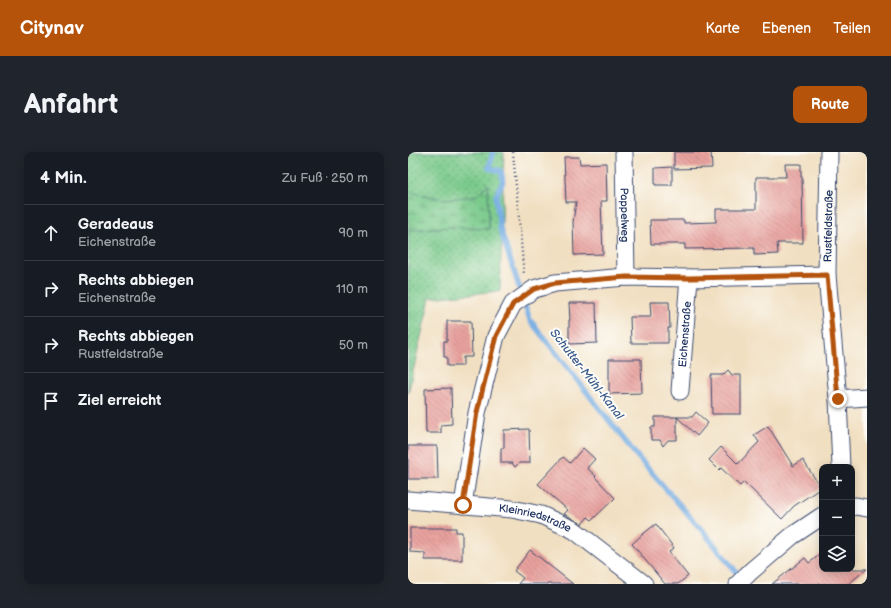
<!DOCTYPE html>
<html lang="de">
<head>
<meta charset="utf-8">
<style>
	:root { --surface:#171b24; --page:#20242c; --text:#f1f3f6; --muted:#9ea1a6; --line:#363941; --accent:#b45309 }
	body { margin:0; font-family:"Balsamiq Sans",sans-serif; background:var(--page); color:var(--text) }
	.controls { position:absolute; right:12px; bottom:12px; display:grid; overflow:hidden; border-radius:8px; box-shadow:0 2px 10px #0003 }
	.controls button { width:36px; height:36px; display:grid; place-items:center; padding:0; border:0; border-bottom:1px solid var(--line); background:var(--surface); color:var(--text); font:20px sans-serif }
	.stop { position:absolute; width:12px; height:12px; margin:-9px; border:3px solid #b45309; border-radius:50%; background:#fff }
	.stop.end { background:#b45309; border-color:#fff; box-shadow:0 1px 4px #0008 }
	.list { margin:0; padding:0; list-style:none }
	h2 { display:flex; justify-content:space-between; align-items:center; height:52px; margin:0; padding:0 16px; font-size:17px }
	h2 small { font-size:13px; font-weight:400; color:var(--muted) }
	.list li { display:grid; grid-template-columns:26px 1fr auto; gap:12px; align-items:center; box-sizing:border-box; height:56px; padding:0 16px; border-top:1px solid var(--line) }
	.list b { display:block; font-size:15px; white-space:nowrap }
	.list p { margin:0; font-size:13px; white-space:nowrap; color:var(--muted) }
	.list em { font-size:13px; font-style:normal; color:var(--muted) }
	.icon { flex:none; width:22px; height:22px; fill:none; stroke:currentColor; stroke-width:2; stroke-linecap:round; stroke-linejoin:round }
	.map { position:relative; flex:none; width:459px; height:432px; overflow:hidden; border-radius:8px }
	header { display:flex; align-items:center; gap:24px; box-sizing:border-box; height:56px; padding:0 20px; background:var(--accent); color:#fff }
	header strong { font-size:19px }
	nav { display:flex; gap:22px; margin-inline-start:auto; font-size:14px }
	.intro { display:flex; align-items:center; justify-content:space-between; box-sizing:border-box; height:96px; padding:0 24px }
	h1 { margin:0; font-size:28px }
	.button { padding:10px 18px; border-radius:8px; background:var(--accent); color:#fff; font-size:14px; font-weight:700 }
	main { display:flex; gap:24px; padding:0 24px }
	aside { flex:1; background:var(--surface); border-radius:8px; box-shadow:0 2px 10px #0003 }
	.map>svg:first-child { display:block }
	.grass { fill:url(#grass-dots); stroke:#4a7c74 }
	.wetland { fill:url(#wetland-marsh); stroke:#4a7c74 }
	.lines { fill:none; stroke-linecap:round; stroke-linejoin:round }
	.stream { stroke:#72abe2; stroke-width:5.5 }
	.building { fill:url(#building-back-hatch) }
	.minor-casing { stroke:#3b496d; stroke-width:19 }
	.path { stroke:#3b496d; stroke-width:2.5; stroke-dasharray:1 3; stroke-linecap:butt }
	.minor { stroke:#fff; stroke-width:17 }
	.route { stroke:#b45309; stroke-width:5 }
	.labels { text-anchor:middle; stroke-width:4; stroke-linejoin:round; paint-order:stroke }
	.street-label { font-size:11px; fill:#1b2f5e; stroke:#fdfcf7 }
	.water-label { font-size:12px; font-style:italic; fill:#395a8c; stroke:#fdfcf7 }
</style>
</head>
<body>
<header>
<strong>Citynav</strong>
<nav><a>Karte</a><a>Ebenen</a><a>Teilen</a></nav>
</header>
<div class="intro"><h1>Anfahrt</h1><a class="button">Route</a></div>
<main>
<aside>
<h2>4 Min.<small>Zu Fuß · 250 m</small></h2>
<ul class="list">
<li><svg class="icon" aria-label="ahead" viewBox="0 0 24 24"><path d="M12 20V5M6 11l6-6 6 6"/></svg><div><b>Geradeaus</b><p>Eichenstraße</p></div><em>90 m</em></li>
<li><svg class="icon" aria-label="right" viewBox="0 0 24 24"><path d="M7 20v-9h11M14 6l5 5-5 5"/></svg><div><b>Rechts abbiegen</b><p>Eichenstraße</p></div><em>110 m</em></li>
<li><svg class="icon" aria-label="right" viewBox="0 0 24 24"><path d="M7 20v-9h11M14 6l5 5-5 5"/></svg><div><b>Rechts abbiegen</b><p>Rustfeldstraße</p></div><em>50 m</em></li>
<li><svg class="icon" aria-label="arrive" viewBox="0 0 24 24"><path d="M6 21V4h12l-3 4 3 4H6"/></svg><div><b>Ziel erreicht</b></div></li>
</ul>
</aside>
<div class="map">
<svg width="459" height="432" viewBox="0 0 459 432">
	<defs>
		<pattern id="grass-dots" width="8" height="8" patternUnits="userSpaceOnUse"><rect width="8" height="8" fill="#78c98a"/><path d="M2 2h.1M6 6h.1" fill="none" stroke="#62a474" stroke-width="1.8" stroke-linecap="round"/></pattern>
		<pattern id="wetland-marsh" width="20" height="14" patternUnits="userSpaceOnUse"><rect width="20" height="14" fill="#78c98a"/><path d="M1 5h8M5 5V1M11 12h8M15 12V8" fill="none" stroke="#62a474"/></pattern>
		<pattern id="building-back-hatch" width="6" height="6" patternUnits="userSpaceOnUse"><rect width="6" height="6" fill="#e9a29e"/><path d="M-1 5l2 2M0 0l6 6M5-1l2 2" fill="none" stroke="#bc8484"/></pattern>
	</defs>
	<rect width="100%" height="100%" fill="#fdfcf7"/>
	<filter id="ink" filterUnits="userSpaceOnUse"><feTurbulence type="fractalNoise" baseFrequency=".025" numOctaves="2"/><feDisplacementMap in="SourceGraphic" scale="8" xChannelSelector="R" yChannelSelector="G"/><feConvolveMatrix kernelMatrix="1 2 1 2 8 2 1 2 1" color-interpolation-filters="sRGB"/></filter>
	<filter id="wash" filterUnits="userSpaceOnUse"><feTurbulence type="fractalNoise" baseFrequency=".012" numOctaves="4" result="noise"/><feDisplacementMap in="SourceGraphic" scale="16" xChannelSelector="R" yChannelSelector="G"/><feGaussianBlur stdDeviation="0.9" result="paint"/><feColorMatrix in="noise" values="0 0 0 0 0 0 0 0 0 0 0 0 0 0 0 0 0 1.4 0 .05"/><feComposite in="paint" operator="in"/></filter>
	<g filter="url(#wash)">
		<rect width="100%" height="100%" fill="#f1dfc1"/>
		<!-- grass -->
		<polygon class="grass" points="0,0 96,0 92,139 22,146 0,241 0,78 43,75 81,77 80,33 68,44 36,47 0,40"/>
		<!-- wetland -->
		<polygon class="wetland" points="80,32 81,77 43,75 0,78 0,40 36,47 68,44"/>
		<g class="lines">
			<!-- stream -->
			<polyline class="stream" points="85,0 81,16 93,19 95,29 88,44 92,77 122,168 229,304 299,384 334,427"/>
		</g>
		<g id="blocks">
			<!-- building -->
			<g class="building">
				<polygon points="266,0 303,0 304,16 266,17"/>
				<polygon points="156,5 171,5 172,12 198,11 199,49 193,49 195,102 166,103 165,70 168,50 158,50"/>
				<polygon points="377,12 393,12 393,25 394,25 395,91 369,91 370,102 346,103 346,96 277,97 277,92 243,92 242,68 276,68 276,71 308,70 308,57 348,57 348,25 378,25"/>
				<polygon points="264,15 264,33 247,33 247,16"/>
				<polygon points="242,150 261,150 262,176 260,176 260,191 223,191 222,165 243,165"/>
				<polygon points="161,151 188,151 189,191 161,192 161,168 162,168"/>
				<polygon points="39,169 63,169 64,205 55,205 55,214 39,214 39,205 36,205 36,189 39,189"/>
				<polygon points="201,207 233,207 234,241 201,242"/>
				<polygon points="320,218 324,223 333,223 333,262 304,262 303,223 315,223"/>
				<polygon points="43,236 44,272 33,273 33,281 18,281 17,237"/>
				<polygon points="288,260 300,271 289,284 269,265 284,265"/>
				<polygon points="247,265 269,265 269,288 260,288 255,294 252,288 243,288 243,275 247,275"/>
				<polygon points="360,274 385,314 395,308 413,336 386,354 374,367 336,330 332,334 313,316 311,318 301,308 313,295 330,312 351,290 346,283"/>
				<polygon points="121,277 122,311 111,311 107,315 104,311 93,311 93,296 96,296 96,278"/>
				<polygon points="0,294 29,294 30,327 0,327"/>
				<polygon points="175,296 187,307 179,316 188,324 187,325 207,346 184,368 180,365 174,372 158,363 156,362 160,358 130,332 155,305 162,311"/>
				<polygon points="248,372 266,396 261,400 280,424 270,432 257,432 224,392 235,382"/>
				<polygon points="2,376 48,376 48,380 54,380 54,408 17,408 17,401 2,400"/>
				<polygon points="122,398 165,432 110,432 115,426 106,419"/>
				<polygon points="414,401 414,417 459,417 440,432 364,432 397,406 401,411"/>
			</g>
		</g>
	</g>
	<g filter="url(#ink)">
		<use href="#blocks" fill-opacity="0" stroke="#3b496d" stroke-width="1"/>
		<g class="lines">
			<!-- minor casing -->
			<g class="minor-casing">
				<g id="minor">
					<path id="s1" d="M216,0L218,125"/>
					<polyline points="421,0 419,123 430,247 433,315"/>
					<path id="s2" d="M272,239L281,126"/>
					<polyline points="430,247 459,245"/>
					<path id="s3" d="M0,348L104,357L133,363L166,378L236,432"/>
					<polyline points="55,353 69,261 88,184 105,152 126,137 147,131 218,125 281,126 419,123"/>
					<polyline points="444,355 448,354 459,356"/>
					<polyline points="330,432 342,420 384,384 414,364"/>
				</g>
			</g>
			<!-- path -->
			<polyline class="path" points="105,0 116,123"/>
			<!-- minor -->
			<use href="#minor" class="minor"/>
		</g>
	</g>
	<g class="lines" filter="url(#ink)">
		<!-- route -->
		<polyline class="route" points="55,353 69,260 88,184 105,152 126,137 147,131 218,125 281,126 419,123 430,247"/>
	</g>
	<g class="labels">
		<!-- street labels -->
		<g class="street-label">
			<text dy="4" stroke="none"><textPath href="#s1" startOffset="63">Pappelweg</textPath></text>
			<text transform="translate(420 74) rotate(-89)" y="4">Rustfeldstraße</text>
			<text dy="4" stroke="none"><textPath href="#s2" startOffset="57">Eichenstraße</textPath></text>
			<text dy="4" stroke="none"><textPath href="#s3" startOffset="129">Kleinriedstraße</textPath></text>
		</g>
		<!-- water labels -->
		<g class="water-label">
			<text transform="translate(179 222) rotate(52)" y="4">Schutter-Mühl-Kanal</text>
		</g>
	</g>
</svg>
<div class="controls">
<button>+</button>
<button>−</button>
<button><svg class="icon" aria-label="layers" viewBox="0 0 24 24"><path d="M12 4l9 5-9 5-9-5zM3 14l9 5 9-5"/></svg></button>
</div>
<div class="stop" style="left:55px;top:353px"></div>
<div class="stop end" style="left:430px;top:247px"></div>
</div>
</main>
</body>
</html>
